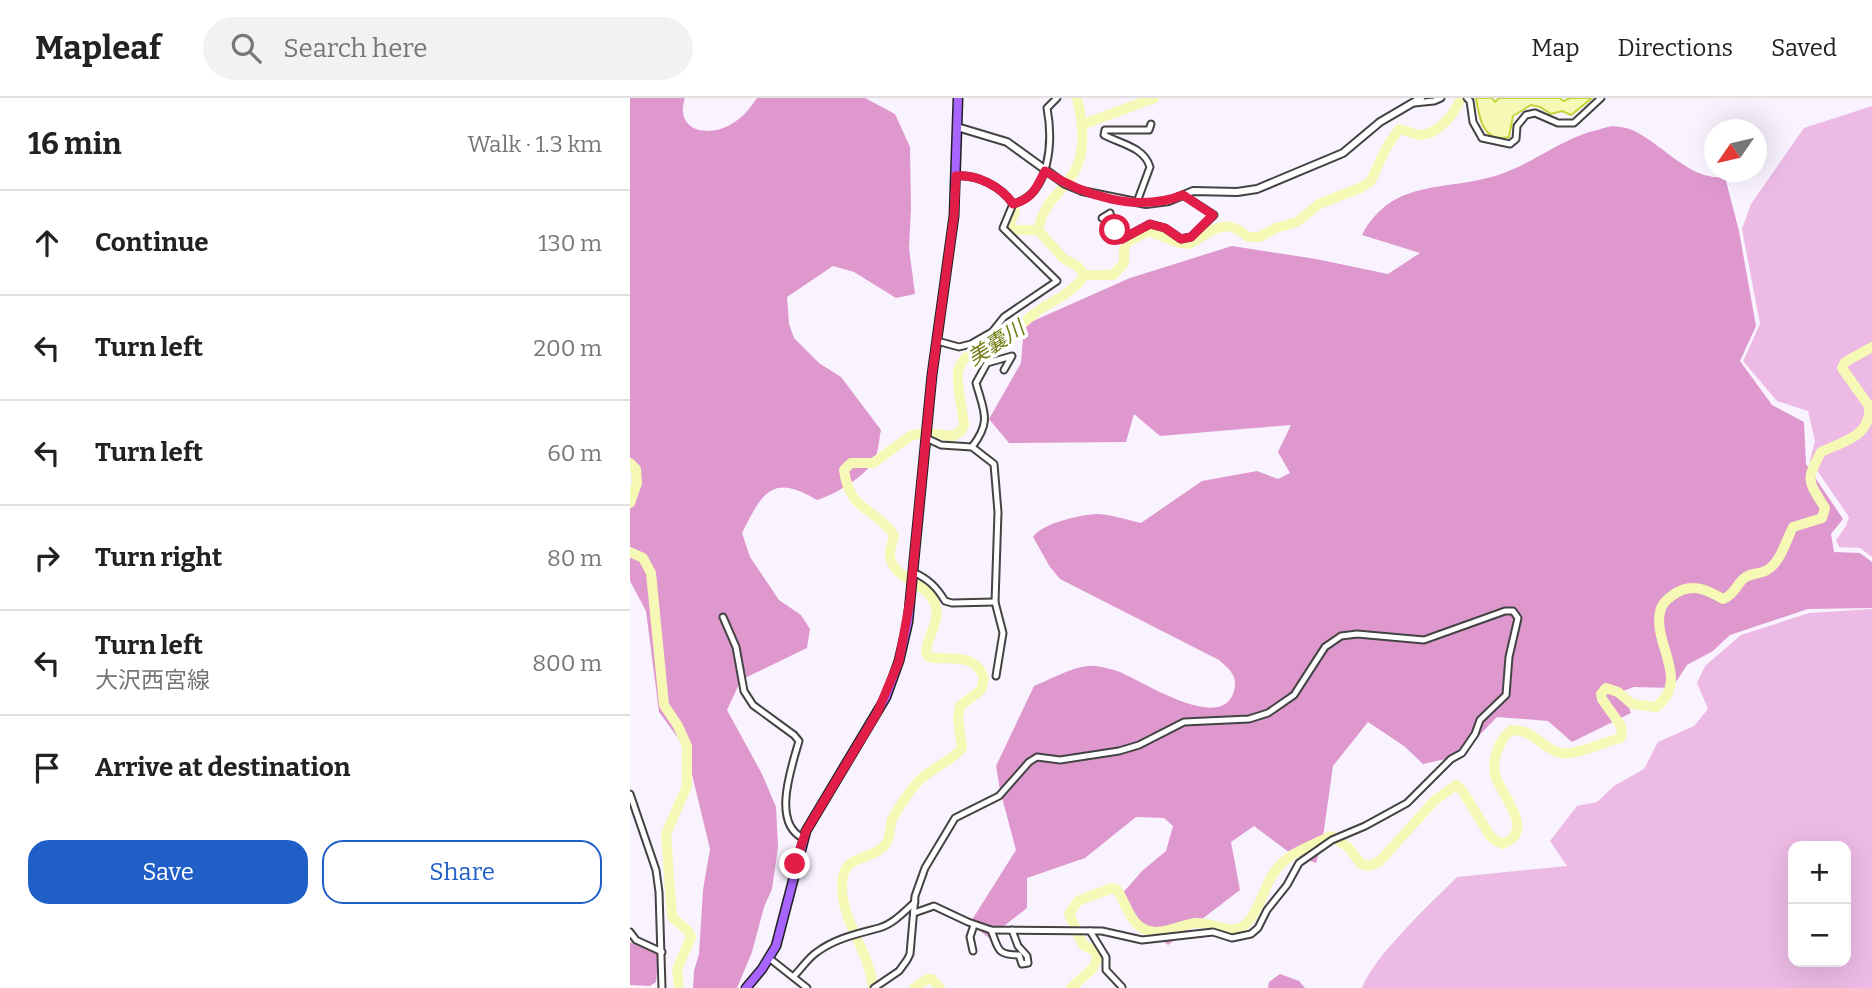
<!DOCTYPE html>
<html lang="en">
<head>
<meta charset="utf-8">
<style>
	:root { --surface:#fff; --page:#f2f2f2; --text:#222; --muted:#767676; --line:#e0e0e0; --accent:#205ec8 }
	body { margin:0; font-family:Bitter,"Noto Sans JP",serif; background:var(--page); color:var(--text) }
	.controls { position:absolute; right:21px; bottom:21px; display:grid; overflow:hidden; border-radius:14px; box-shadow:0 7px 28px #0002 }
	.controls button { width:63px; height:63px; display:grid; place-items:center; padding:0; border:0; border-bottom:2px solid var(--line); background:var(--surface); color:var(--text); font:35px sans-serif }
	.compass { position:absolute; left:1074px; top:21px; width:63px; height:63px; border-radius:50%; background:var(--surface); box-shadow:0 7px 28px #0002; rotate:236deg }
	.stop { position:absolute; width:21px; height:21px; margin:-16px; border:5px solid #e11d48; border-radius:50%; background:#fff }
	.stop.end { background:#e11d48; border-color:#fff; box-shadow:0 2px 7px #0008 }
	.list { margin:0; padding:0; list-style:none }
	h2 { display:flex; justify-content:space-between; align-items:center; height:91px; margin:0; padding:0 28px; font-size:30px }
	h2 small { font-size:23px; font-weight:400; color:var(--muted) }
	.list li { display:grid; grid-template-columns:46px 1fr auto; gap:21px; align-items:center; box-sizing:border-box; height:105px; padding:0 28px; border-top:2px solid var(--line) }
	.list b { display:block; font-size:26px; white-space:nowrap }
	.list p { margin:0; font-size:23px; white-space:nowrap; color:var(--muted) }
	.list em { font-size:23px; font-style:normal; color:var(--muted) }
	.actions { display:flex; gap:14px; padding:21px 28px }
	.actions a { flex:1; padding:16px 0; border:2px solid var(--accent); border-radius:21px; text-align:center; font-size:24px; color:var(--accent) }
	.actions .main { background:var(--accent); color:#fff }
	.icon { flex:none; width:38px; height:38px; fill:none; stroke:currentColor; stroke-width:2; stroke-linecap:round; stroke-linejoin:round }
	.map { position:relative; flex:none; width:1242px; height:890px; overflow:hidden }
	header { display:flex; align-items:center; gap:42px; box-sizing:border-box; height:98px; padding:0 35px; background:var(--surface); border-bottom:2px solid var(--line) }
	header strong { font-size:33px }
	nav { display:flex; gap:38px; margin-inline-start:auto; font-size:24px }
	.search { width:490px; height:63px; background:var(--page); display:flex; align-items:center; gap:18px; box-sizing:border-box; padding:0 24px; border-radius:38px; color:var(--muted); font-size:26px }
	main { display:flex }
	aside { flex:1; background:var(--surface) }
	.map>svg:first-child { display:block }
	.green { fill:#ecbae4; fill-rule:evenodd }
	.forest { fill:#de98ce }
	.water { fill:#f5f9b5; stroke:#c7d438; stroke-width:2 }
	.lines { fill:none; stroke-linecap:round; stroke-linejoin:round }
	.river { stroke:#f5f9b5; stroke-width:10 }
	.minor-casing { stroke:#434343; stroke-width:9 }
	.tertiary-casing { stroke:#434343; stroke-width:10 }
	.primary-casing { stroke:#212121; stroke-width:11 }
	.minor { stroke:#fff; stroke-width:5 }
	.tertiary { stroke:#fff; stroke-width:6 }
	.primary { stroke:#a864fe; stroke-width:8 }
	.route { stroke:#e11d48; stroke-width:9 }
	.labels { text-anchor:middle; stroke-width:7; stroke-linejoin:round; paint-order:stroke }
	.water-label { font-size:21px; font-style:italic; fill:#707c12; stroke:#fff }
</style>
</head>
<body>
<header>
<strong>Mapleaf</strong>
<div class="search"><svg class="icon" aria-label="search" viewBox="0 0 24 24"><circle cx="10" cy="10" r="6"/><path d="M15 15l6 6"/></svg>Search here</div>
<nav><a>Map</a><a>Directions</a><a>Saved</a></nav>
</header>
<main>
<aside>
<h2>16 min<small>Walk · 1.3 km</small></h2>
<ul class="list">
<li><svg class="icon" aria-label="ahead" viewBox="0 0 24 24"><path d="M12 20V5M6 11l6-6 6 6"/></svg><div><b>Continue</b></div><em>130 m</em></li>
<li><svg class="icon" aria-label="left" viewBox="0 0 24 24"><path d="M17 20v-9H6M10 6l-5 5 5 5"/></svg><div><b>Turn left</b></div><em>200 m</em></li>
<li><svg class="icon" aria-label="left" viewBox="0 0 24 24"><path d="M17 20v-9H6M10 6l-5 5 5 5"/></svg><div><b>Turn left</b></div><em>60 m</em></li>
<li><svg class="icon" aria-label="right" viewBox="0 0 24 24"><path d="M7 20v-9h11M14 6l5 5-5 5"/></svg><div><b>Turn right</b></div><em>80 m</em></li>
<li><svg class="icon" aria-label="left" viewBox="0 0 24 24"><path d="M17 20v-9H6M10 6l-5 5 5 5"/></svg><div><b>Turn left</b><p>大沢西宮線</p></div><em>800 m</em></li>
<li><svg class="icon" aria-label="arrive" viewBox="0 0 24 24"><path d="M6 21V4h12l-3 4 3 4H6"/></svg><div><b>Arrive at destination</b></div></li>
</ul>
<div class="actions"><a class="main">Save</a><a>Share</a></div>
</aside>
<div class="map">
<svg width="1242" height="890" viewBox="0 0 1242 890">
	<rect width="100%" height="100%" fill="#f9f3ff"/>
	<!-- green -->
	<g class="green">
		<polygon points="1242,8 1242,459 1230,450 1209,449 1206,442 1216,428 1219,419 1180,362 1185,343 1178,313 1147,303 1113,263 1130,226 1112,131 1121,106 1174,30"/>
		<path d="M1242,511V890H732C744,858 801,805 827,779L937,768L920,743L947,708L967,704L984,688L1014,671L1028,644L1064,628L1078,611L1067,585L1075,568L1111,537L1179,515ZM1163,748H1216V864H1163Z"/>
	</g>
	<!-- forest -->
	<g class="forest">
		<path d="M0,0H55C44,32 77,40 100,27C112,20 119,12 127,0H235L265,16L280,49L281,111L279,150L285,196L266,200L224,174L203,168L157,199L159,226L164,240L189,265L211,279L251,332C249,340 249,352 245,360C237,378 206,396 187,402C141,374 132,396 112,435L120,459L149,502L171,517L180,531L177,550L111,582L97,612L132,676L146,709L148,749L142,791L134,809L122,854L107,890H63L64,873L69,856L73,792L80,751L59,664L48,640L29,614L16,513L0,483V408L9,389V371L0,361Z"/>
		<path d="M982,28C990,29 1001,30 1008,35C1036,50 1062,83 1095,79L1109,133L1126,228L1110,263L1142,307L1174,324L1176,366L1213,421L1201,436L1204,454L1230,455L1242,464V510L1178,511L1100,537L1083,553L1057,567L1042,590L1004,589L993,593L1001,615L942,644L918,623L867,619L829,658L793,666L774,648L738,624L703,668L693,739L686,765L660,755L624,728L601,744L610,792L538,847L506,821L491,797L512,773L536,753L543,728L534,720L506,719L455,760L397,780V810L359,840L340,825L386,752L370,692L366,668L404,588C422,581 447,566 466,568C473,569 481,571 487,573C510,581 598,641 605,588C606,576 598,570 589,562L430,481L420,469L403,439C412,425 450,417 466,416C480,416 497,422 511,425L572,383L627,373L648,381L660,375L648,354L661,327L530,338L504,316L496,344L379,345L359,321L391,265L394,227L500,180L602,148L686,161L758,176L790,155L732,137C763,79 816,94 868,77C897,68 922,48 951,37C961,33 971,31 982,28Z"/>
		<polygon points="0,844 29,856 26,884 20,888 0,887"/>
		<polygon points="650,876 669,883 675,890 638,890 639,884"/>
	</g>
	<!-- water -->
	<path class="water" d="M846,0H862L865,4L869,0H929L934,3L940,0H962L941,17L932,13L921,16L910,9L901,7L883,18L879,39C853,46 849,19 846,0Z"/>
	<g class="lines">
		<!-- river -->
		<g class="river">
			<polyline points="454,26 524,0"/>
			<polyline points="385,113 379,129 381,132 408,132"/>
			<path d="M455,177H483L494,165V152L497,144L519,133L550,145L559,146C583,134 593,117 618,139H629L646,130L667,124L689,106L730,90L741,83L756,50L769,31C776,32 784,37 791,37C810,35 824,16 831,0"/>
			<polyline points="0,365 6,371 7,385 0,405"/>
			<polyline points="0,454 13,460 21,475 34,607 48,628 57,648 57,688 36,736 42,819 58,833 61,839 47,871 49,890"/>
			<path d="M243,890C240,854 212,825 212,788C212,754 241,764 255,747C261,740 259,730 262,722C266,713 279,694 286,686C298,671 320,665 332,650L328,620L330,608L351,592L354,580C344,554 322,563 299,559L296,554C297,538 311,523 305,506C297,484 264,482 260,459C259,452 263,444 264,437C244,408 220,415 214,372L221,365H243L282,337L296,335L323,338L332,332L334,327C333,315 326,284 328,273C333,253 356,251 370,243C383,236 392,225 404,216C423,201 440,198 455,177L447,168L433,160L408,132C415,102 427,100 443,76C457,54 453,24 447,0"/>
			<polyline points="284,890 297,881 302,881 310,890"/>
			<path d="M441,890L463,870L467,860L465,853L453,847L439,816L448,803L482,790L487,792C495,803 498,819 509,828C527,842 547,827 566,825C582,824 600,837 613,828C628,818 633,791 643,776C656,755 679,749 701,738L718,749L731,766L740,768L750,763L804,703L826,687L831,691L861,739L872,746C908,734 870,696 865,677C862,661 869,642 881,632C904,631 912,651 931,655C944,658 975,644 990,640L992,637L991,628L972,601L971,596L976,590L988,594L1002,606L1026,609C1061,582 1023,547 1030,514C1031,507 1037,501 1043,497C1060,484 1076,491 1093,501C1103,497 1105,490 1112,482C1119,474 1129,477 1137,472C1151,464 1156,442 1163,429L1192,420L1195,410C1178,382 1175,384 1191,354C1211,344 1242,339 1239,308L1212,270L1215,264L1242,249"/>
		</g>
		<!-- minor casing -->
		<g class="minor-casing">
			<g id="minor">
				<polyline points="837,0 840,3 843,24 852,40 880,46 886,41 887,28 896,17 905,15 928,25 944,25 971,0"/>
				<polyline points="784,5 804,3 811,0"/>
				<path d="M326,78C346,76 371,88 383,106C421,96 423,42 417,10L427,0"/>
				<path d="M507,104L520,69C514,49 491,46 474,37L475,32H519L521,26"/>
				<polyline points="472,120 480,115 485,132 492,141 520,126 535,130 551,141 561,139 584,117 553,97"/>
				<polyline points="307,243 329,249 341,246 362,234 374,219 427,183 373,130 383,106"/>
				<polyline points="296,340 311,347 342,349 364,366 368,414 365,504 373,535 366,578"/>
				<path d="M342,349C362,323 354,314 346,285L357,265L382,258L374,272"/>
				<path d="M283,474C298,481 306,488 315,503L322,505L365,504"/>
				<path d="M93,519L106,549L114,593L123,607L164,637L169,643C162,668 141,725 173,740"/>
				<polyline points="0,696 26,772 29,794 32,890"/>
				<path d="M361,832C369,851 366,857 389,857L392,866L398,865L397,858L388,848L382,832"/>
				<polyline points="460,833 476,859 476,872 492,889"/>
				<polyline points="0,834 6,842 32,854"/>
				<polyline points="343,853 340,839 344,827"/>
				<polyline points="139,860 177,890"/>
				<path d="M164,878C172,870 178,860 187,854C206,840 227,836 249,830C263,826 274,814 285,804"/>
				<polyline points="244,890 269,873 277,862 280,856 285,798 295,770 325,720 369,698 399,664 407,659 430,662 489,653 509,647 554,624 619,621 638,615 664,597 695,549 711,538 727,536 794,542 875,513 883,513 888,520 879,559 876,597 850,622 845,636 832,655 821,661 777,705 735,728 702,742 669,765 657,787 637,812 628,830 621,836 602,840 583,834 512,842 472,833 361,832 338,824 304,808 284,815"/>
			</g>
		</g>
		<!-- tertiary casing -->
		<g class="tertiary-casing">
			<polyline id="tertiary" points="327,29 377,44 435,86 452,93 516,106 539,103 563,93 607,94 627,91 713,55 750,24 791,0"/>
		</g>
		<!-- primary casing -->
		<g class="primary-casing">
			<polyline id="primary" points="116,890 132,871 146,848 176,733 256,599 269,563 278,524 302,277 324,118 328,0"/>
		</g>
		<!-- minor -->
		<use href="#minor" class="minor"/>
		<!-- tertiary -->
		<use href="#tertiary" class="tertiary"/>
		<!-- primary -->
		<use href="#primary" class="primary"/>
	</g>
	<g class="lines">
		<!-- route -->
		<path class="route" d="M165,766L176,733L247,615L269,563L280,502L302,277L324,118L326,78C346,76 371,88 383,106C403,101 406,90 415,73C454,98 507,115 553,97L583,117L561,139L551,141L535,130L520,126L492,141L485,132"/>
	</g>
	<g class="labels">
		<!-- water labels -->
		<g class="water-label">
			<text transform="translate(366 245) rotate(-33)" y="7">美嚢川</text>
		</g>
	</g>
</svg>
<div class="controls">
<button>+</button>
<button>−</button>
</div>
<svg class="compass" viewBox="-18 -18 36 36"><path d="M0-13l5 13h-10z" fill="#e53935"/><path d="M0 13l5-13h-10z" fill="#767676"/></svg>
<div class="stop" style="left:485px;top:132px"></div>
<div class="stop end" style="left:165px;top:766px"></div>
</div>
</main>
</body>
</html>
